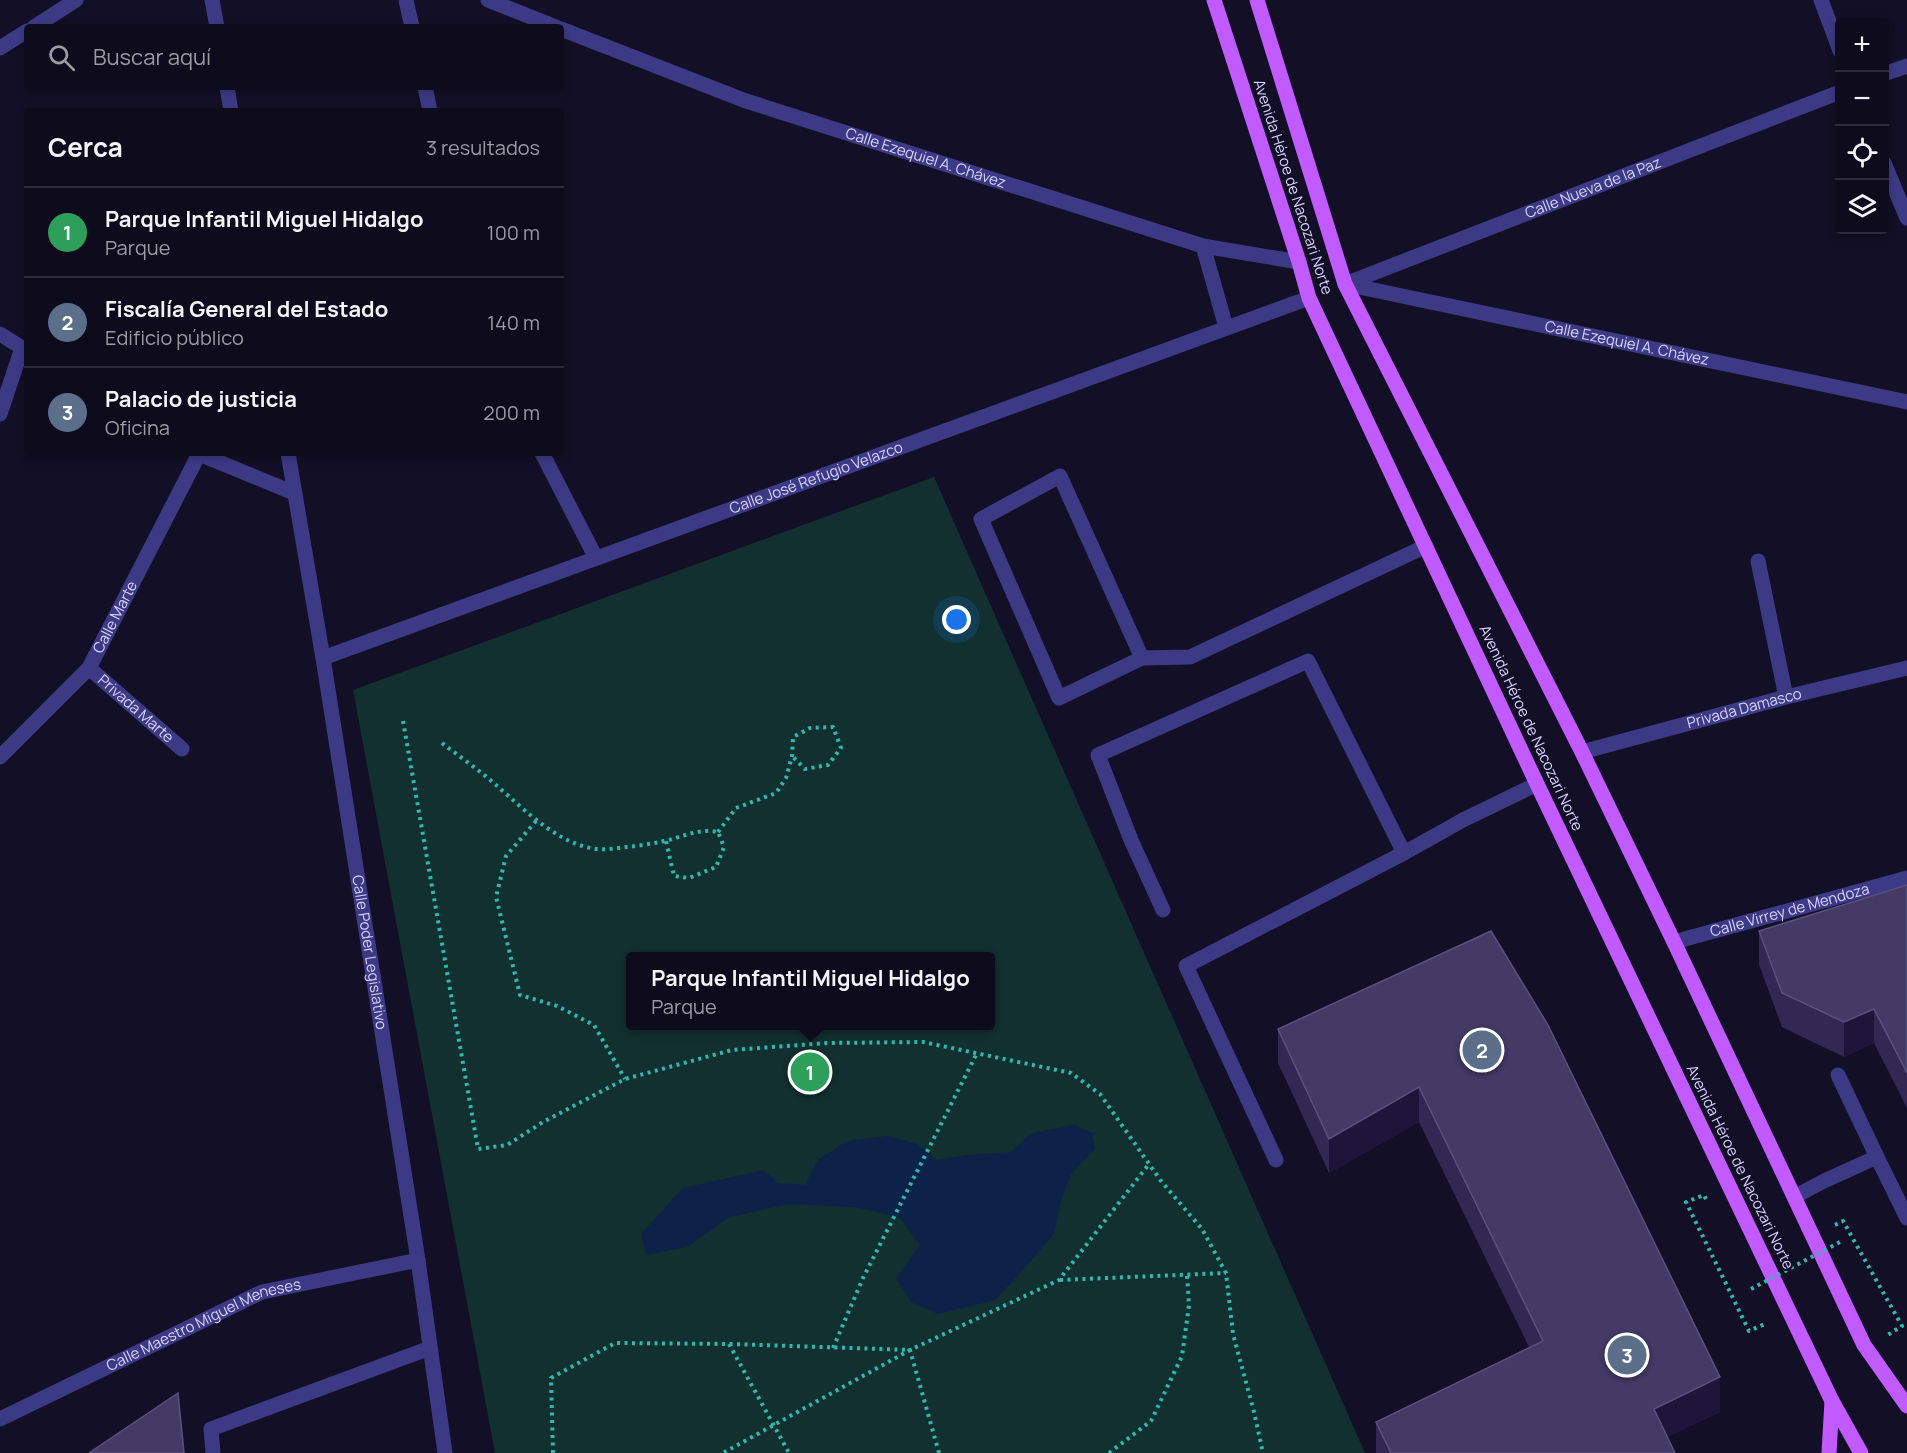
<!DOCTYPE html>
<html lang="es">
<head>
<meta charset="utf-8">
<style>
	:root { --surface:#0e0b1c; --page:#1c1929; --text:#f1f3f6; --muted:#9b9ba3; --line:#2e2b3b; --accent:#00e5ff }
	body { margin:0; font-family:Manrope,sans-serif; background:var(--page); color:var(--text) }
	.controls { position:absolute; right:18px; top:18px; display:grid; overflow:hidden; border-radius:6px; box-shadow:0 3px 9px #0003 }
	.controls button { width:54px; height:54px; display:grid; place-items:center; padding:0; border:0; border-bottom:2px solid var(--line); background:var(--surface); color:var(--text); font:30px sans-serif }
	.you { position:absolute; left:957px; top:620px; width:21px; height:21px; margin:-15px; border:4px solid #fff; border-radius:50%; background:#1a73e8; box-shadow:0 0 0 9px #1a73e833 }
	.badge { display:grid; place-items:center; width:39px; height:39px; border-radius:50%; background:var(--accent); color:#fff; font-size:20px; font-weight:700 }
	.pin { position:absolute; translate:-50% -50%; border:3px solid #fff; box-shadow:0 2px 6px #0006 }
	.popup { position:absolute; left:626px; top:952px; width:369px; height:78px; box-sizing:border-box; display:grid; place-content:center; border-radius:6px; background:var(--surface); filter:drop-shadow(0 2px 4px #0005); font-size:20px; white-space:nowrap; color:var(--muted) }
	.popup b { font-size:22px; color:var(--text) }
	.popup::after { content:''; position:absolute; left:50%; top:100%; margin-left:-12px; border:12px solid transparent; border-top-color:var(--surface) }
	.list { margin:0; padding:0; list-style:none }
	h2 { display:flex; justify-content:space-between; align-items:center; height:78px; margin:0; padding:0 24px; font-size:26px }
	h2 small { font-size:20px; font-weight:400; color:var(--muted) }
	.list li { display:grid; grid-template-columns:39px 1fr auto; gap:18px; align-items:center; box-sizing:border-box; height:90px; padding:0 24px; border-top:2px solid var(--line) }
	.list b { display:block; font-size:22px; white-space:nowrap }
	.list p { margin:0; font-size:20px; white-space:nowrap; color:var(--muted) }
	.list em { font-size:20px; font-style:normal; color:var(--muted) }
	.icon { flex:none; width:33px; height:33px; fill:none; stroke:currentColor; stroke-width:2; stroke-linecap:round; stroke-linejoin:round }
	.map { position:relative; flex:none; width:1907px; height:1453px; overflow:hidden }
	.search { position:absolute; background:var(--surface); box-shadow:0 3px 9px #0003; left:24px; top:24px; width:540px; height:66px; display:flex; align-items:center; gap:15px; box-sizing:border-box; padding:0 21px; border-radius:6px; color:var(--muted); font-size:22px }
	.panel { position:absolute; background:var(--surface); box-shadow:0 3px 9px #0003; left:24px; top:108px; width:540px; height:348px; border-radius:6px }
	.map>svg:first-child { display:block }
	.green { fill:#12302f; fill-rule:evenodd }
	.water { fill:#0c2248 }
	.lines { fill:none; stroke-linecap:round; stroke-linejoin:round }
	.path { stroke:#2fb8b0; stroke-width:4; stroke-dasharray:3 4.5; stroke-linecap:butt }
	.minor { stroke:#3d3a85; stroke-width:15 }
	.major { stroke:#c25bff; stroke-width:15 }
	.path-bridge { stroke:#2fb8b0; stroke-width:4; stroke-dasharray:3 4.5; stroke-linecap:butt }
	.wall { fill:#312854 }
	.shaded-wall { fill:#1d163a }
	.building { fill:#433a66; stroke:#5a527e; stroke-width:1.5 }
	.labels { text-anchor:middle; stroke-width:4.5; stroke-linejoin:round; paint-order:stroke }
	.street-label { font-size:15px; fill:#d9d4ff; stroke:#130f26 }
</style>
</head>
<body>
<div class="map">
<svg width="1907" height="1453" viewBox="0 0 1907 1453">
	<rect width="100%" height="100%" fill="#130f26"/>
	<!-- green -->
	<path class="green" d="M934,477L1365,1453H495L353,690ZM630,956H990V1026H630Z"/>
	<!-- water -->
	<polygon class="water" points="1075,1125 1092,1133 1095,1149 1071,1174 1062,1197 1054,1234 1031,1261 995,1300 938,1314 911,1302 896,1278 920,1245 899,1217 854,1207 788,1204 730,1217 687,1247 646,1255 641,1234 683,1188 764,1170 778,1183 805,1185 818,1160 847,1141 887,1136 917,1144 937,1160 967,1155 1011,1152 1031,1133"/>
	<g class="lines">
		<!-- path -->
		<g class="path">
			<polyline points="403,721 478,1149 507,1145 543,1122 625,1079 732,1050 827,1043 923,1042 1071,1073 1100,1094 1161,1181 1202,1229 1226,1273 1233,1334 1254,1412 1263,1453"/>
			<path d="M442,743C460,757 479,770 496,785C526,811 566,853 609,849C628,847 647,845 664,841C683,837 698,828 718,832L724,847L716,867L689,878L674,876L666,841"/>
			<polyline points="536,821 506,856 496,897 520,995 557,1006 594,1025 625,1079"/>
			<polyline points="718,832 736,808 776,793 786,778 792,756 793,737 810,728 833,727 841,748 828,765 805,769 792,756"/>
			<polyline points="1706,1199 1704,1195 1686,1202 1749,1331 1767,1323"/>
			<polyline points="1835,1225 1843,1221 1902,1326 1886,1336"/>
			<polyline points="1060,1280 1226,1273"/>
			<polyline points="729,1344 789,1453"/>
			<polyline points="833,1348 863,1278 977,1053"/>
			<polyline points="553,1453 551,1378 615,1343 729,1344 910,1350 723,1453"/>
			<polyline points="939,1453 910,1350 1059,1280 1149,1164"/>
			<polyline points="1109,1453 1151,1421 1182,1356 1189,1305 1187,1275"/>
		</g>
		<!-- minor -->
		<g class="minor">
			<polyline points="212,0 217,27"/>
			<polyline points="406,0 412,27"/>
			<polyline points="488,0 556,27"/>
			<polyline points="1821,0 1840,51"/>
			<polyline points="34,27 76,0"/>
			<path id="s1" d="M561,29L746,101L1203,246L1299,262"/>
			<polyline points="0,48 27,31"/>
			<polyline points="1884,74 1907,66"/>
			<polyline points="227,87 231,111"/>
			<polyline points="425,87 430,111"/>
			<polyline points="1884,163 1907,218"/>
			<polyline points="1203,246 1226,327"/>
			<path id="s2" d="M1345,284L1907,402"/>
			<path id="s3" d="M1345,284L1840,92"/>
			<polyline points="0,334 27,351"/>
			<polyline points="0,414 22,348"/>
			<polyline points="197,453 294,493"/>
			<path id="s4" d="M288,453L323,658L418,1260L445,1453"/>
			<polyline points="542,453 596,558"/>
			<polyline points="1758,561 1786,697"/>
			<path id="s5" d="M323,658L1309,298"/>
			<polyline points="1142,658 1060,476 981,519 1059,698 1142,658 1190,657 1426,546"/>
			<path id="s6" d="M89,668L182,749"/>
			<path id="s7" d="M1582,752L1786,697L1907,668"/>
			<path id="s8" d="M0,757L89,668L199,454"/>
			<polyline points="1163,910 1131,840 1098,755 1308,661 1404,853"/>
			<path id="s9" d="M1674,942L1907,878"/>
			<polyline points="1877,1157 1907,1218"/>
			<polyline points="1276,1160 1186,966 1404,853 1463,820 1537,784"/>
			<polyline points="1794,1197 1824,1181 1877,1157 1838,1075"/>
			<path id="s10" d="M0,1419L262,1292L418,1260"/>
			<polyline points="213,1453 211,1429 430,1348"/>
		</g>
		<!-- major -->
		<g class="major">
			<polyline points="1214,0 1299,262 1309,298 1537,784 1832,1401 1861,1453"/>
			<polyline points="1257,0 1345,284 1582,752 1674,942 1864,1345 1907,1406"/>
			<polyline points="1829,1453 1832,1401"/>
		</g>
		<!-- path-bridge -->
		<polyline class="path-bridge" points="1751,1289 1840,1242"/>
	</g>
	<!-- wall -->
	<g class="wall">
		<polygon points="1907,885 1907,1108 1874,1043 1844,1057 1782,1027 1759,965 1759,931"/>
		<polygon points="1491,931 1720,1412 1667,1437 1675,1453 1376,1453 1376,1422 1529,1347 1419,1122 1329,1173 1278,1063 1278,1029"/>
	</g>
	<!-- shaded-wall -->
	<g class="shaded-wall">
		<polygon points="1874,1009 1874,1043 1844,1057 1844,1022"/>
		<polygon points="1419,1087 1419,1122 1329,1173 1329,1139"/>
		<polygon points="1720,1377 1720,1412 1654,1444 1654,1409"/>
	</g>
	<!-- building -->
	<g class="building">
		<polygon points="1907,885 1907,1073 1874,1009 1844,1022 1782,993 1759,931"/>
		<polygon points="1491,931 1548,1025 1720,1377 1654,1409 1675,1453 1391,1453 1376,1422 1543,1341 1419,1087 1329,1139 1278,1029"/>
		<polygon points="178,1393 184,1453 89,1453"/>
	</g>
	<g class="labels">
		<!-- street labels -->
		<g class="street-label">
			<text dy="5" stroke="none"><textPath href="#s1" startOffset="387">Calle Ezequiel A. Chávez</textPath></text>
			<text transform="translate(1293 187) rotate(72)" y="5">Avenida Héroe de Nacozari Norte</text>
			<text dy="5" stroke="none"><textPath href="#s3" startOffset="266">Calle Nueva de la Paz</textPath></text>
			<text dy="5" stroke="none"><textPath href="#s2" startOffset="288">Calle Ezequiel A. Chávez</textPath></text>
			<text dy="5" stroke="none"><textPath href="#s5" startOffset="525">Calle José Refugio Velazco</textPath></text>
			<text dy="5" stroke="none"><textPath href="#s8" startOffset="183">Calle Marte</textPath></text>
			<text dy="5" stroke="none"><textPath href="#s7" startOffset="168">Privada Damasco</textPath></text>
			<text dy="5" stroke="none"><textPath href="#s6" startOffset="62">Privada Marte</textPath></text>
			<text transform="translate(1531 728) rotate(65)" y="5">Avenida Héroe de Nacozari Norte</text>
			<text dy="5" stroke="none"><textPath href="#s9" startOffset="120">Calle Virrey de Mendoza</textPath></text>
			<text dy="5" stroke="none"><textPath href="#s4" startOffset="506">Calle Poder Legislativo</textPath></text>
			<text transform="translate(1740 1167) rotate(64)" y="5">Avenida Héroe de Nacozari Norte</text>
			<text dy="5" stroke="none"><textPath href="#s10" startOffset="225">Calle Maestro Miguel Meneses</textPath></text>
		</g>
	</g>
</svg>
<div class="controls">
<button>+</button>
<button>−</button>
<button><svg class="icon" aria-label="locate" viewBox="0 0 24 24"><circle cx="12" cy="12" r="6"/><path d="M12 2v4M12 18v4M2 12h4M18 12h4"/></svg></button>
<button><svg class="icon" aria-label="layers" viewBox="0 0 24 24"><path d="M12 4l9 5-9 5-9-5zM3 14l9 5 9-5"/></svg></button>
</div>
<div class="you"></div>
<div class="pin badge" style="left:810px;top:1072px;background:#2e9e5b">1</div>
<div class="popup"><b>Parque Infantil Miguel Hidalgo</b>Parque</div>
<div class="pin badge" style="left:1482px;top:1050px;background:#5c6f8a">2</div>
<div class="pin badge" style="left:1627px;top:1355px;background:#5c6f8a">3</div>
<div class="search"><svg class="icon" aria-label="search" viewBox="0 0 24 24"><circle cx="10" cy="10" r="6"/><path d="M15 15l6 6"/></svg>Buscar aquí</div>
<section class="panel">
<h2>Cerca<small>3 resultados</small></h2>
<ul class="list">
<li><span class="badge" style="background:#2e9e5b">1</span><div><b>Parque Infantil Miguel Hidalgo</b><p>Parque</p></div><em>100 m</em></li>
<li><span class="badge" style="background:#5c6f8a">2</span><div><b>Fiscalía General del Estado</b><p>Edificio público</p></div><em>140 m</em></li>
<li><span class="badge" style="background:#5c6f8a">3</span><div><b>Palacio de justicia</b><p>Oficina</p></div><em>200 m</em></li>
</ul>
</section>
</div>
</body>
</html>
